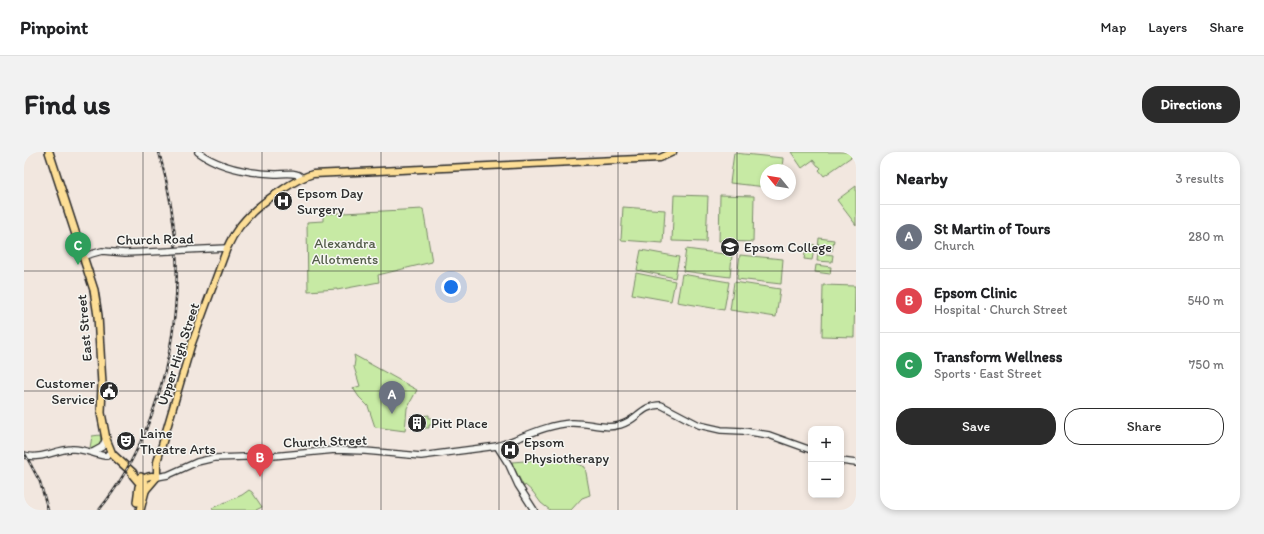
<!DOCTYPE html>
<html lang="en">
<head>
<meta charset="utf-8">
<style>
	:root { --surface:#fff; --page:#f2f2f2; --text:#202124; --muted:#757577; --line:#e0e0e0; --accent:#2b2b2b }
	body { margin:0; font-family:Itim,sans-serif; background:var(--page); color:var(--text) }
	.controls { position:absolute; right:12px; bottom:12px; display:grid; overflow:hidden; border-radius:8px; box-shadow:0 2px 6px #0003 }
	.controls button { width:36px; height:36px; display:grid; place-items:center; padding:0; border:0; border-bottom:1px solid var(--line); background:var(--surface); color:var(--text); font:20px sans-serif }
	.compass { position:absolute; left:736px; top:12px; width:36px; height:36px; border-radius:50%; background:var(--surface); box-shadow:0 2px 6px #0003; rotate:300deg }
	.you { position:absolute; left:427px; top:135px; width:14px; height:14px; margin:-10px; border:3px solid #fff; border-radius:50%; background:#1a73e8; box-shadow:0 0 0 6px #1a73e833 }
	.badge { display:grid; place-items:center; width:26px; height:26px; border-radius:50%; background:var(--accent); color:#fff; font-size:13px; font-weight:700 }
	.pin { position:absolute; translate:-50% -33px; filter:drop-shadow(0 1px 2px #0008) }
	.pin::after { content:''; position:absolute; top:21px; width:14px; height:12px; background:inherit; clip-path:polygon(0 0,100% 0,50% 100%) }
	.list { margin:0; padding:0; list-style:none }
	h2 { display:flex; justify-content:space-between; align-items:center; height:52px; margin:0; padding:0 16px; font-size:17px }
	h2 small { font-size:13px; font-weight:400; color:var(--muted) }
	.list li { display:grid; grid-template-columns:26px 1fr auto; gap:12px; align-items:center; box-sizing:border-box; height:64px; padding:0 16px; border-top:1px solid var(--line) }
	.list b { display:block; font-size:15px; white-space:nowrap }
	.list p { margin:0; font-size:13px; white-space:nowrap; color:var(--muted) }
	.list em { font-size:13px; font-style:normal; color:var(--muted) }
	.actions { display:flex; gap:8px; padding:12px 16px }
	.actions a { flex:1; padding:9px 0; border:1px solid var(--accent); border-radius:16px; text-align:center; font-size:14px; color:var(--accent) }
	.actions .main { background:var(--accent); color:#fff }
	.map { position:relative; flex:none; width:832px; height:358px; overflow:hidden; border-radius:16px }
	header { display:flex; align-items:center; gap:24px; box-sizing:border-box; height:56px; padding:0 20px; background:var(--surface); border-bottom:1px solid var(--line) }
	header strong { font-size:19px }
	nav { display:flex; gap:22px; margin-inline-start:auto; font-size:14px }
	.intro { display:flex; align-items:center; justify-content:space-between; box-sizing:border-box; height:96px; padding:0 24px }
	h1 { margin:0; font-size:28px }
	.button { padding:10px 18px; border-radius:16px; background:var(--accent); color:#fff; font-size:14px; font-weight:700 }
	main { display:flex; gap:24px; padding:0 24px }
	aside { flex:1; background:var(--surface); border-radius:16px; box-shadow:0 2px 6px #0003 }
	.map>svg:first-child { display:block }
	.green { fill:#c7eaa4; stroke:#798a68 }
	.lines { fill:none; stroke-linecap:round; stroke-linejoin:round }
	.secondary-casing { stroke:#2b2b2b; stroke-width:8 }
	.primary-casing { stroke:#2b2b2b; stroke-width:9 }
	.highway-casing { stroke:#2b2b2b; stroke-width:10 }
	.secondary { stroke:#f6f6f2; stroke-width:5.5 }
	.primary { stroke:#fdde96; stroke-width:6 }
	.highway { stroke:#fdde96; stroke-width:7 }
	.rail-casing { stroke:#2b2b2b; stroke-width:2.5 }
	.rail { stroke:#f6f6f2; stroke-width:1; stroke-dasharray:3; stroke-linecap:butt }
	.secondary-bridge-casing { stroke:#2b2b2b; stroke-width:8; stroke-linecap:butt }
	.secondary-bridge { stroke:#f6f6f2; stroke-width:5.5 }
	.grid { fill:none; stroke:#2b2b2b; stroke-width:1; stroke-opacity:0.55 }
	.labels { text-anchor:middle; stroke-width:3; stroke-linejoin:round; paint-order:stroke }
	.poi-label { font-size:14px; fill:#2b2b2b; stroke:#f6f6f2; text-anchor:start }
	.street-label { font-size:14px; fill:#2b2b2b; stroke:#f6f6f2 }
	.park-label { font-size:14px; fill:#525b49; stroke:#f6f6f2 }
</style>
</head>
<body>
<header>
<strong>Pinpoint</strong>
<nav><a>Map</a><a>Layers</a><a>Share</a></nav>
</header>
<div class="intro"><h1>Find us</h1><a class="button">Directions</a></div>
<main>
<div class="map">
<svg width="832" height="358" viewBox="0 0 832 358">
	<rect width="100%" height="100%" fill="#f2e7df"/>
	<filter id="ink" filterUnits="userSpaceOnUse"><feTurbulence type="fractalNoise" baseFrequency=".025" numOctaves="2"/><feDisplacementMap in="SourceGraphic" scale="8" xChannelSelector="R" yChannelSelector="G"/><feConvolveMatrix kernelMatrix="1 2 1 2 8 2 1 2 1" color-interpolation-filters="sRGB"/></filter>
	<g filter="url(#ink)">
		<!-- green -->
		<g class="green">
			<polygon points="767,0 831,0 830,3 800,24 795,18 797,16 795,14 794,14 789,8 778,16"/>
			<polygon points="710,1 759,6 758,18 742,18 742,35 706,31"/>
			<polygon points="832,34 832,73 813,48"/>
			<polygon points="650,43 684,44 682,90 648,89"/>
			<polygon points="696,43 730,44 729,90 695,89"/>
			<polygon points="599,55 641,58 639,91 597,88"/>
			<polygon points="399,57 408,110 354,123 355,130 313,138 313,137 284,139 283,70 299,69 299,62"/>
			<polygon points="795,86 810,88 808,99 794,97"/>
			<polygon points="783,91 791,93 788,108 780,107"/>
			<polygon points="662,97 708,103 706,125 659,119"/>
			<polygon points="617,98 655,105 651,126 613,118"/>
			<polygon points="794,101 809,103 808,110 793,109"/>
			<polygon points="716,103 759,107 757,132 713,127"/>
			<polygon points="792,113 807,115 806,122 791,120"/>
			<polygon points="612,121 651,129 647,149 608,142"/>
			<polygon points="658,122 705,130 700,158 653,150"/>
			<polygon points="710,130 756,137 752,165 706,158"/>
			<polygon points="799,133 831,134 830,185 798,184"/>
			<polygon points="330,203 393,238 383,256 381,279 351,275 344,254 335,245 329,236 336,234 330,215 331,208"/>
			<polygon points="405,263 405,266 408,266 408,273 405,273 405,276 398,276 397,264"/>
			<path d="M76,283C78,290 75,297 66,296L68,284Z"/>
			<polygon points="532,305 545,308 561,315 566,343 558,346 547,358 526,358 517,351 509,340 501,333 500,335 488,312 488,310 526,307"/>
			<polygon points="225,338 228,340 238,355 232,358 189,358 188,356 218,343"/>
		</g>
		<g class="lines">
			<!-- secondary casing -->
			<g class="secondary-casing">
				<g id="secondary">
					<path d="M174,0C196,16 224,21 251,22C259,22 273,19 278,26"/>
					<polyline points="161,98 203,96"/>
					<polyline points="60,104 78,99 101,101 146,99"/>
					<polyline points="473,294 485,313 494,333 510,358"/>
					<polyline points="69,300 78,295 82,287"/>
					<path d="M0,303C17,308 30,298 47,297C59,296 69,302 81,304H83L84,302H88"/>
					<polyline points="817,309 832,311"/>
					<path d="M133,325L144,323L173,310L190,306L249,304L311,298L341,299L397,304L473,294C498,286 521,273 547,271C564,270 580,278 596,273C613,269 617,253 637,253L675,273L697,278L719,279L745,283L787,298"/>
				</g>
			</g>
			<!-- primary casing -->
			<g class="primary-casing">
				<g id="primary">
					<path d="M133,325V310L167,194L203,96C214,70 235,52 258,38C268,31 278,25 289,22L636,6L649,0"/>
					<path d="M118,329C122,324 127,323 133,325"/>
					<polyline points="121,339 133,325"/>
				</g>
			</g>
			<!-- highway casing -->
			<g class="highway-casing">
				<g id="highway">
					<polyline points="25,0 70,138 74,164 78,232 77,261 82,287 88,302 109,321 109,323 114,329 118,329"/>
					<polyline points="113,350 115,335 118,329"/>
					<polyline points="116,358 121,339 121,332 118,329 117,325"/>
				</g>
			</g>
			<!-- secondary -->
			<use href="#secondary" class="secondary"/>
			<!-- primary -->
			<use href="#primary" class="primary"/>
			<!-- highway -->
			<use href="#highway" class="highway"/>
			<!-- rail casing -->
			<g class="rail-casing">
				<g id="rail">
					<polyline points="0,300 16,330 24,358"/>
					<path d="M75,358C95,334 109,308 121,280C159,188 162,95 135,0"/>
				</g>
			</g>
			<!-- rail -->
			<use href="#rail" class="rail"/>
			<!-- secondary-bridge casing -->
			<g class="secondary-bridge-casing">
				<polyline id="secondary-bridge" points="146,99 161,98"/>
			</g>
			<!-- secondary-bridge -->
			<use href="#secondary-bridge" class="secondary-bridge"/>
		</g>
	</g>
	<!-- grid -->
	<path class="grid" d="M119,0V358M238,0V358M357,0V358M475,0V358M594,0V358M713,0V358M0,119H832M0,239H832"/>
	<!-- icons -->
	<defs>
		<g id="hospital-disc" transform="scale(1)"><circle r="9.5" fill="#2b2b2b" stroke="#f6f6f2"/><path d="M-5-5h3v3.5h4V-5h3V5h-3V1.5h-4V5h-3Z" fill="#fff"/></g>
		<g id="school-disc" transform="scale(1)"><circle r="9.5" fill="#2b2b2b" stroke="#f6f6f2"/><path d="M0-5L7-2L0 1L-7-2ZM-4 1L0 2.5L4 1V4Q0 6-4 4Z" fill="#fff"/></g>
		<g id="civic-disc" transform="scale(1)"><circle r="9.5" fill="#2b2b2b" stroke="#f6f6f2"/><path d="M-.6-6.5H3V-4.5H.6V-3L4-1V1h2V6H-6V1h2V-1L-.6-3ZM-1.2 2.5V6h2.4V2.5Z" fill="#fff"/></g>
		<g id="building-disc" transform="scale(1)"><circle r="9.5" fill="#2b2b2b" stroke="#f6f6f2"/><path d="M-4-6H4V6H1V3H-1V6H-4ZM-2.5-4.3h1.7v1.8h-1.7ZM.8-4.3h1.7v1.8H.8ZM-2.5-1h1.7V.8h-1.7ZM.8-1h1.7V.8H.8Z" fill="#fff"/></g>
		<g id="theatre-disc" transform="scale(1)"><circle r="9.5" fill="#2b2b2b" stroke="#f6f6f2"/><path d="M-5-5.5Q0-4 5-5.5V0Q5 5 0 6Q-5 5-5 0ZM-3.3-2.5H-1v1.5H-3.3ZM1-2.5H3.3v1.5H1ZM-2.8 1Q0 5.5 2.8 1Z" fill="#fff"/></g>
	</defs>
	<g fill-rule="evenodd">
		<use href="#hospital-disc" x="259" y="49"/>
		<use href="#school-disc" x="706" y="95"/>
		<use href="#civic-disc" x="85" y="239"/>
		<use href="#building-disc" x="393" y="271"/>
		<use href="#theatre-disc" x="102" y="289"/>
		<use href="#hospital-disc" x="486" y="298"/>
	</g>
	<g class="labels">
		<!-- poi labels -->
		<g class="poi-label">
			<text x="273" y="46">Epsom Day<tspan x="273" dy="16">Surgery</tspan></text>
			<text x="720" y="100">Epsom College</text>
			<text x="71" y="236" text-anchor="end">Customer<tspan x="71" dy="16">Service</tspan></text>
			<text x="407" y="276">Pitt Place</text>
			<text x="116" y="286">Laine<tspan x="116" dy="16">Theatre Arts</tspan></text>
			<text x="500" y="295">Epsom<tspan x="500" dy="16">Physiotherapy</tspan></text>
		</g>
		<!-- street labels -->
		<g class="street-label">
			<text transform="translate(131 87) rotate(-1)" y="5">Church Road</text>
			<text transform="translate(60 176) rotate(-95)" y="5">East Street</text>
			<text transform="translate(154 202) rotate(-72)" y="5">Upper High Street</text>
			<text transform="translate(301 289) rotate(-2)" y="5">Church Street</text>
		</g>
		<!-- park labels -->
		<g class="park-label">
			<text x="321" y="96">Alexandra<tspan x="321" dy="16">Allotments</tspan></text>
		</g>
	</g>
</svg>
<div class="controls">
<button>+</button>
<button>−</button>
</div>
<svg class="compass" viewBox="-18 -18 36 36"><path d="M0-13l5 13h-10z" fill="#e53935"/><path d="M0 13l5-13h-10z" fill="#757577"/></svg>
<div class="you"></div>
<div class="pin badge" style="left:368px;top:262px;background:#6b7280">A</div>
<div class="pin badge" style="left:236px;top:325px;background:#e0444e">B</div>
<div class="pin badge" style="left:54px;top:113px;background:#2e9e5b">C</div>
</div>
<aside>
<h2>Nearby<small>3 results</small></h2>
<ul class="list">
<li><span class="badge" style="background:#6b7280">A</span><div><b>St Martin of Tours</b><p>Church</p></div><em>280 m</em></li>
<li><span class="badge" style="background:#e0444e">B</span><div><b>Epsom Clinic</b><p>Hospital · Church Street</p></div><em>540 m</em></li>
<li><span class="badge" style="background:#2e9e5b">C</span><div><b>Transform Wellness</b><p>Sports · East Street</p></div><em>750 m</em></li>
</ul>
<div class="actions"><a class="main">Save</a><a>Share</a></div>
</aside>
</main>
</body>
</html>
